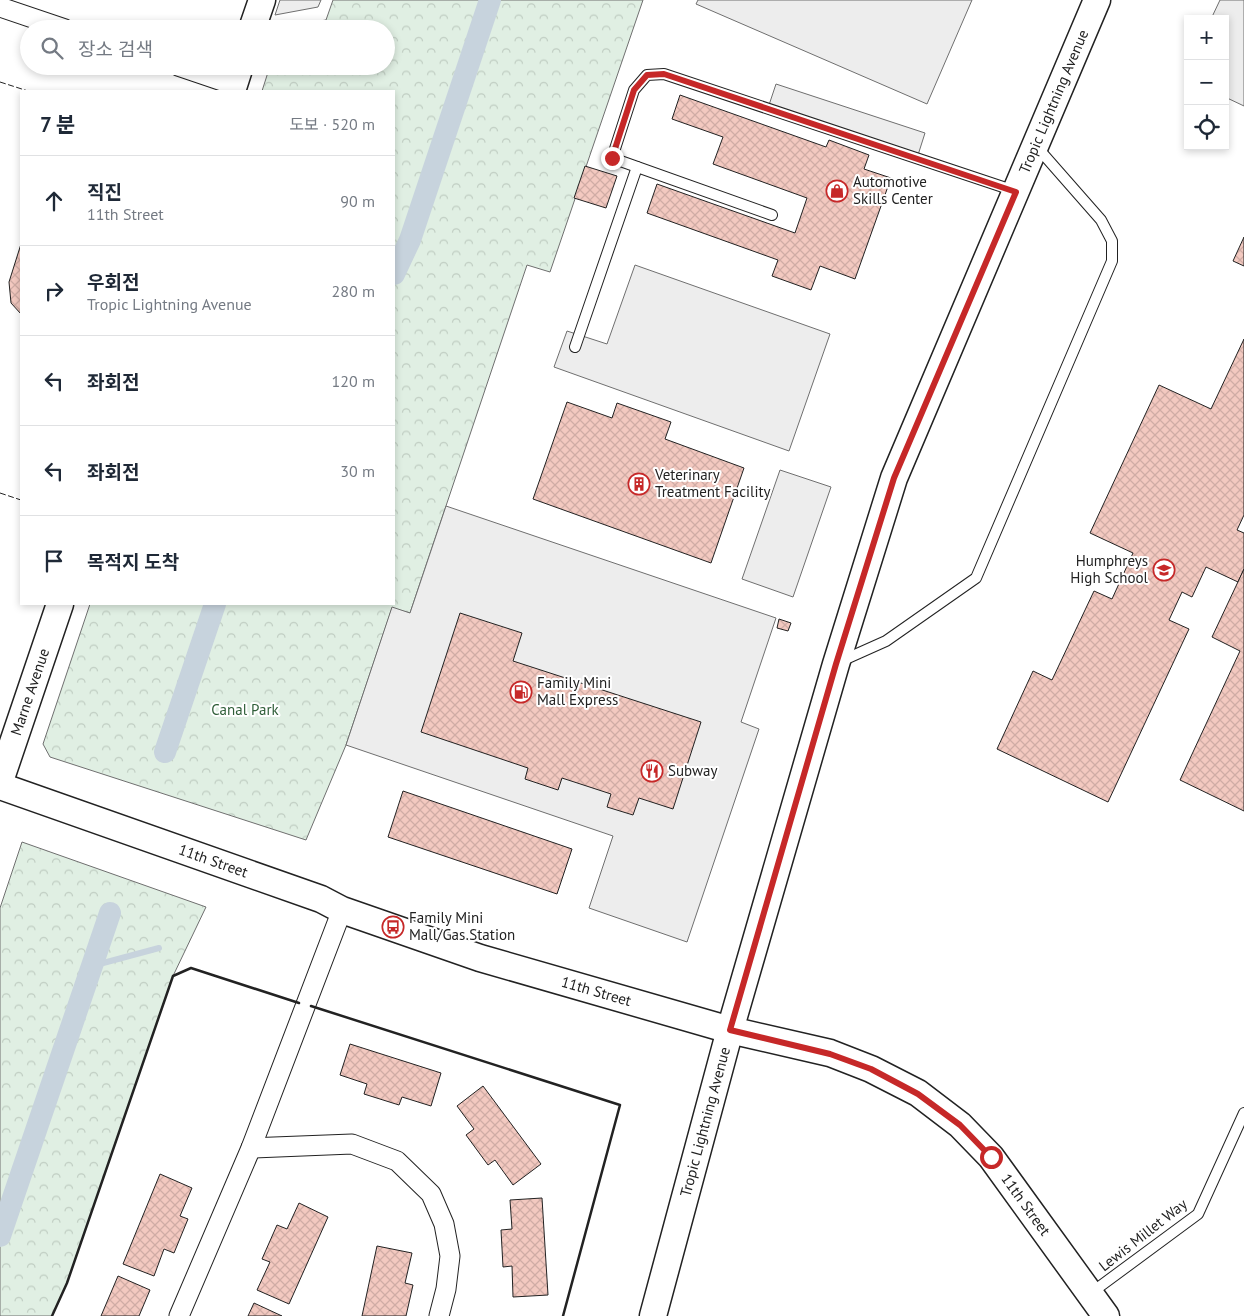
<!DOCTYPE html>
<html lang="ko">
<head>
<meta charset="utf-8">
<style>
	:root { --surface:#fff; --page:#f2f2f3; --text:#1f2937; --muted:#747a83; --line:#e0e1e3 }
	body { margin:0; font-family:"PT Sans","Noto Sans KR",sans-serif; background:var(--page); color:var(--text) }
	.controls { position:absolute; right:15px; top:15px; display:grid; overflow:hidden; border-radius:0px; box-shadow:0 2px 8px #0003 }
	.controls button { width:45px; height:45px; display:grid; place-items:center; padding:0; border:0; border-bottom:1px solid var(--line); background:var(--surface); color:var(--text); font:25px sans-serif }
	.stop { position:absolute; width:15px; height:15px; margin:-11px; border:4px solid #c62828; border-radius:50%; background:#fff }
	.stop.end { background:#c62828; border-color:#fff; box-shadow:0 1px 5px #0008 }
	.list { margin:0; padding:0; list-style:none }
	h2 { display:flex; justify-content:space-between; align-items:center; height:65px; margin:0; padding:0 20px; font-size:21px }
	h2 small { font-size:16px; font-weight:400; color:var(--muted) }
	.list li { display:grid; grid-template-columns:32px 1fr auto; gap:15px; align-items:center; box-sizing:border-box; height:90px; padding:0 20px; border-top:1px solid var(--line) }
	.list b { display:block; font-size:19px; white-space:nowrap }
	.list p { margin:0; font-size:16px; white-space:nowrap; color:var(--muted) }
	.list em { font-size:16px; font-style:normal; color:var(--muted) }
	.icon { flex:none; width:28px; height:28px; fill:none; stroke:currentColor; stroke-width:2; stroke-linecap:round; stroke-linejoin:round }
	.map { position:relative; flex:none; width:1244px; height:1316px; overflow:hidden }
	.search { position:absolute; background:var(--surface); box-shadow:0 2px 8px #0003; left:20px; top:20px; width:375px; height:55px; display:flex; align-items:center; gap:12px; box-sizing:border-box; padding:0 18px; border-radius:28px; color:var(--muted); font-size:19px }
	.panel { position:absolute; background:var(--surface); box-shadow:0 2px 8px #0003; left:20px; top:90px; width:375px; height:515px; border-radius:0px }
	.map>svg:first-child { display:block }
	.park { fill:url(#park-crowns); stroke:#6f6f6f }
	.parking { fill:#ededed; stroke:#6f6f6f }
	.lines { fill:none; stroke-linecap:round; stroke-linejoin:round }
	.stream { stroke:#c7d3dd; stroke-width:6 }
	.canal { stroke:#c7d3dd; stroke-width:22 }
	.building { fill:url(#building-cross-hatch); stroke:#222 }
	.lane-casing { stroke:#222; stroke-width:12 }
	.street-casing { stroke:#222; stroke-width:21 }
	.secondary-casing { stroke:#222; stroke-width:29 }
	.lane { stroke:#fff; stroke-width:10 }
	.street { stroke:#fff; stroke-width:19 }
	.secondary { stroke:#fff; stroke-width:26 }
	.fence { stroke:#222; stroke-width:1; stroke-dasharray:6 2.5; stroke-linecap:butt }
	.wall { stroke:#222; stroke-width:2.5 }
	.route { stroke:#c62828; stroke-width:6 }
	.labels { text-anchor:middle; stroke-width:4; stroke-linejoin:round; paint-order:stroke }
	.street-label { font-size:15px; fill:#222; stroke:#fff }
	.poi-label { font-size:15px; fill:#222; stroke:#fff; text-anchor:start }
	.park-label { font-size:15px; fill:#2f5e38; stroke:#fff }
</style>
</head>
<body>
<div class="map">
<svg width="1244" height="1316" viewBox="0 0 1244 1316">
	<defs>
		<pattern id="park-crowns" width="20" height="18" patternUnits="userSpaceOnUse" patternTransform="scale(1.25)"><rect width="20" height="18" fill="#e0efe3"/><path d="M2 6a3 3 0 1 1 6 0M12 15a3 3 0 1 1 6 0" fill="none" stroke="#c0cdc2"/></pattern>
		<pattern id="building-cross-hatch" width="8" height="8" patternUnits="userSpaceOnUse" patternTransform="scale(1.25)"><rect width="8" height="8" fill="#f3c9c0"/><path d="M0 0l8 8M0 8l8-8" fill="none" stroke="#d0aca5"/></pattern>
	</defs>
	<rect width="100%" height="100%" fill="#fff"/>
	<!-- park -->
	<g class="park">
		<polygon points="333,0 643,0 550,272 527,265 410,613 392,608 346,745 306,840 50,757 43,744 90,604 394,604 394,91 262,91 270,66 386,66 386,29 283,29 284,27 326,20"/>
		<polygon points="22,842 206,907 173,976 67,1283 52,1316 0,1316 0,908"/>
	</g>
	<!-- parking -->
	<g class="parking">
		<polygon points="280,0 321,0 318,7 275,15"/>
		<polygon points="698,0 972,0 927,104 696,4"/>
		<polygon points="1220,0 1244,0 1244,106 1225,97 1225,19 1211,19"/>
		<polygon points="776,84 925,133 918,155 769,105"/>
		<polygon points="635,265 830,334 789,451 554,367 567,331 607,344"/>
		<polygon points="780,470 831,487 793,597 742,579"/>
		<polygon points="446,506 776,618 741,722 759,729 687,942 589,908 613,836 346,745 392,607 410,613"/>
	</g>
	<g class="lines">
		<!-- stream -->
		<polyline class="stream" points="92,966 159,948"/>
		<!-- canal -->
		<g class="canal">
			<polyline points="394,274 410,240 490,0"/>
			<polyline points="165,752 215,604"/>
			<polyline points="0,1236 110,913"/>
		</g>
	</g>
	<!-- building -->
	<g class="building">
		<polygon points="680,95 826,147 829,140 869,155 864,169 891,178 855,279 820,266 811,290 772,276 778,260 647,213 657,184 795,233 807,198 713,164 723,137 672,119"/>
		<polygon points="585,166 617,176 606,208 574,198"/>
		<polygon points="1244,237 1244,266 1233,261"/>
		<polygon points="21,244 21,314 11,303 9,282"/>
		<polygon points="1244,339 1244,515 1237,530 1244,533 1244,569 1238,582 1206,567 1192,597 1182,592 1169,620 1189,629 1108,802 997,749 1033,671 1052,680 1094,591 1112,599 1133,553 1090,533 1159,385 1211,409"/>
		<polygon points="567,402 612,418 617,403 671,422 665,439 744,468 711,563 533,499"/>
		<polygon points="1244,569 1244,811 1180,780 1240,651 1212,637"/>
		<polygon points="460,613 522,633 513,661 701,722 673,809 639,798 633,815 607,807 611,794 562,778 558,790 525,779 528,768 421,732"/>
		<polygon points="779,619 791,623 788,631 777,628"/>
		<polygon points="403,791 572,849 557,894 388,837"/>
		<polygon points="350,1044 441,1073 431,1106 402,1097 399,1105 364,1094 367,1084 340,1075"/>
		<polygon points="483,1086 541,1164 513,1185 495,1160 488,1165 466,1135 474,1129 457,1106"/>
		<polygon points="160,1174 192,1188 180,1216 188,1219 174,1253 164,1249 154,1276 123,1264"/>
		<polygon points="542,1198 548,1295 513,1297 512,1266 503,1267 501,1230 512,1229 510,1200"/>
		<polygon points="299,1203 328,1217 289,1304 257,1290 270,1262 262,1259 277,1225 287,1229"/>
		<polygon points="377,1246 412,1253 405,1283 413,1285 406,1316 362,1316"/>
		<polygon points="118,1276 150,1290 139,1316 101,1316"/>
		<polygon points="254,1303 282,1316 248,1316"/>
	</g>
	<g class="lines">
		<!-- lane casing -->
		<g class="lane-casing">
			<g id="lane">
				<polyline points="772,215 612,158 634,90 647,75 664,74 1015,191"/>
				<polyline points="575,347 637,167"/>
				<polyline points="839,662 886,641 976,578 1112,261 1112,241 1101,220 1036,146"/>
				<polyline points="1091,1293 1198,1214 1244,1113"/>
			</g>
		</g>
		<!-- street casing -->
		<g class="street-casing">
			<g id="street">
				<polyline points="0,7 65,29"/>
				<polyline points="178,66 234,85"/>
				<polyline points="251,1148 352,1144 397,1161 431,1194 444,1224 450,1256 446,1289 439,1316"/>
				<polyline points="179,1316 251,1148 342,910"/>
			</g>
		</g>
		<!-- secondary casing -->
		<g class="secondary-casing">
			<g id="secondary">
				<polyline points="252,29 262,0"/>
				<polyline points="232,91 240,66"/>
				<path id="s1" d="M0,781L60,604"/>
				<path id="s2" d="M0,786L321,899L342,910L480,958L730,1030L830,1053L871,1069L918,1093L960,1125L991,1157L1106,1316"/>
				<path id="s3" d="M653,1316L730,1030L836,664L894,478L1097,0"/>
			</g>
		</g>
		<!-- lane -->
		<use href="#lane" class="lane"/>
		<!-- street -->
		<use href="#street" class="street"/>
		<!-- secondary -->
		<use href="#secondary" class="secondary"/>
		<!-- fence -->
		<g class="fence">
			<polyline points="0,82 28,91"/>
			<polyline points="0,493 21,500"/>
		</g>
		<!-- wall -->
		<g class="wall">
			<polyline points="311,1006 620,1105 563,1316"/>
			<polyline points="52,1316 67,1283 173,976 191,968 299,1003"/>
		</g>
	</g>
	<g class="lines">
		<!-- route -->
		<polyline class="route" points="612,158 634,90 647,75 664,74 1016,192 894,478 836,664 730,1030 830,1054 871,1069 918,1094 960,1125 991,1157"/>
	</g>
	<!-- icons -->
	<defs>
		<g id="shop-ring" transform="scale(1.125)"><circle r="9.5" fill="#fff" stroke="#c62828" stroke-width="1.5"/><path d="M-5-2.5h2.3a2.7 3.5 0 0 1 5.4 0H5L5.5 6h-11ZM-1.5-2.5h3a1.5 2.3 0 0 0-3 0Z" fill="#c62828"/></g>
		<g id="building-ring" transform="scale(1.125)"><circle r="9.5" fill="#fff" stroke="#c62828" stroke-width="1.5"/><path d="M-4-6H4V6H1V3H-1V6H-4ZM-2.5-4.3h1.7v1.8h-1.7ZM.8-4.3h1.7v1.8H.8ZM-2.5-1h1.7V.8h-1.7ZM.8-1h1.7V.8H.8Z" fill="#c62828"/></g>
		<g id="school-ring" transform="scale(1.125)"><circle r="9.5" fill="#fff" stroke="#c62828" stroke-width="1.5"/><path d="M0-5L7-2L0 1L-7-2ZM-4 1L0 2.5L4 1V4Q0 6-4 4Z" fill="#c62828"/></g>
		<g id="fuel-ring" transform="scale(1.125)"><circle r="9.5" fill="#fff" stroke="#c62828" stroke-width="1.5"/><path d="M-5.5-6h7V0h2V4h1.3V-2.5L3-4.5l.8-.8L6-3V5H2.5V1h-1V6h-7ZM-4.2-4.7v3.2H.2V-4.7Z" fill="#c62828"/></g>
		<g id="restaurant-ring" transform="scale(1.125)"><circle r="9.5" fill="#fff" stroke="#c62828" stroke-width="1.5"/><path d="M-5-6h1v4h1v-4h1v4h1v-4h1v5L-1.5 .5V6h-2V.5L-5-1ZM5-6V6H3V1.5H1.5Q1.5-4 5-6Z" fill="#c62828"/></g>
		<g id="bus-ring" transform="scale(1.125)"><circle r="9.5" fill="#fff" stroke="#c62828" stroke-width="1.5"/><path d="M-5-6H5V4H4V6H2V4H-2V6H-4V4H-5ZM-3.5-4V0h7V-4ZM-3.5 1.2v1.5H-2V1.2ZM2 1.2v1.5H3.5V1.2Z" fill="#c62828"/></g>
	</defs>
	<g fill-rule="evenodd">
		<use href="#shop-ring" x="837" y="191"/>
		<use href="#building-ring" x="639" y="484"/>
		<use href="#school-ring" x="1164" y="570"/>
		<use href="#fuel-ring" x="521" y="692"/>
		<use href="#restaurant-ring" x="652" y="771"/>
		<use href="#bus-ring" x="393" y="927"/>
	</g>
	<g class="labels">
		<!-- street labels -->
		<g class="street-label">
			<text dy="5" stroke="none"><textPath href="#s3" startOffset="1281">Tropic Lightning Avenue</textPath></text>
			<text dy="5" stroke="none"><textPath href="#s1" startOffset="94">Marne Avenue</textPath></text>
			<text dy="5" stroke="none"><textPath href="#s2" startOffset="226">11th Street</textPath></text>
			<text dy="5" stroke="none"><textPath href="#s2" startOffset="631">11th Street</textPath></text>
			<text dy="5" stroke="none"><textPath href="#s3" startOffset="201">Tropic Lightning Avenue</textPath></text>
			<text dy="5" stroke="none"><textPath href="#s2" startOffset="1126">11th Street</textPath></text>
			<text transform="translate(1143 1235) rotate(-38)" y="5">Lewis Millet Way</text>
		</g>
		<!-- poi labels -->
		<g class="poi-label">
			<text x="853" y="187">Automotive<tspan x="853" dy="17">Skills Center</tspan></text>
			<text x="655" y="480">Veterinary<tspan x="655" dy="17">Treatment Facility</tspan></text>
			<text x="1148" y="566" text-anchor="end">Humphreys<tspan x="1148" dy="17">High School</tspan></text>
			<text x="537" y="688">Family Mini<tspan x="537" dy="17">Mall Express</tspan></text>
			<text x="668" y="776">Subway</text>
			<text x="409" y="923">Family Mini<tspan x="409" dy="17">Mall/Gas Station</tspan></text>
		</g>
		<!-- park labels -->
		<g class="park-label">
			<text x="245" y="715">Canal Park</text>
		</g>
	</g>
</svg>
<div class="controls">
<button>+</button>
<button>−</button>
<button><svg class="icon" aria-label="locate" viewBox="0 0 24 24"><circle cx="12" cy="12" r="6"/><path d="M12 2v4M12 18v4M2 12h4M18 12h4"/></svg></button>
</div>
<div class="stop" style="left:991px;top:1157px"></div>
<div class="stop end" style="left:612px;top:158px"></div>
<div class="search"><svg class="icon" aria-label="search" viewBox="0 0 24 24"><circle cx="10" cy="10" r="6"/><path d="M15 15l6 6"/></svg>장소 검색</div>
<section class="panel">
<h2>7 분<small>도보 · 520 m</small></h2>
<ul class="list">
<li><svg class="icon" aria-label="ahead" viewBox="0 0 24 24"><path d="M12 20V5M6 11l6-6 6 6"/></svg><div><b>직진</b><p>11th Street</p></div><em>90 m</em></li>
<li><svg class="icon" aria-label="right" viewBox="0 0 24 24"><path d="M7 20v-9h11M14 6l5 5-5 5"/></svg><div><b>우회전</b><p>Tropic Lightning Avenue</p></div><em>280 m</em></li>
<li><svg class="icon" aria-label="left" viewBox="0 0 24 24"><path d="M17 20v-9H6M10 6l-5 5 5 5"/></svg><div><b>좌회전</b></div><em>120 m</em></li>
<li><svg class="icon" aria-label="left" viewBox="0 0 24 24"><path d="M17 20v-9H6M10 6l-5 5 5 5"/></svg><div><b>좌회전</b></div><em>30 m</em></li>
<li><svg class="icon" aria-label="arrive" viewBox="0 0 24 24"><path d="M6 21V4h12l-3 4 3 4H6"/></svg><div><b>목적지 도착</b></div></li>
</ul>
</section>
</div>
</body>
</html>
